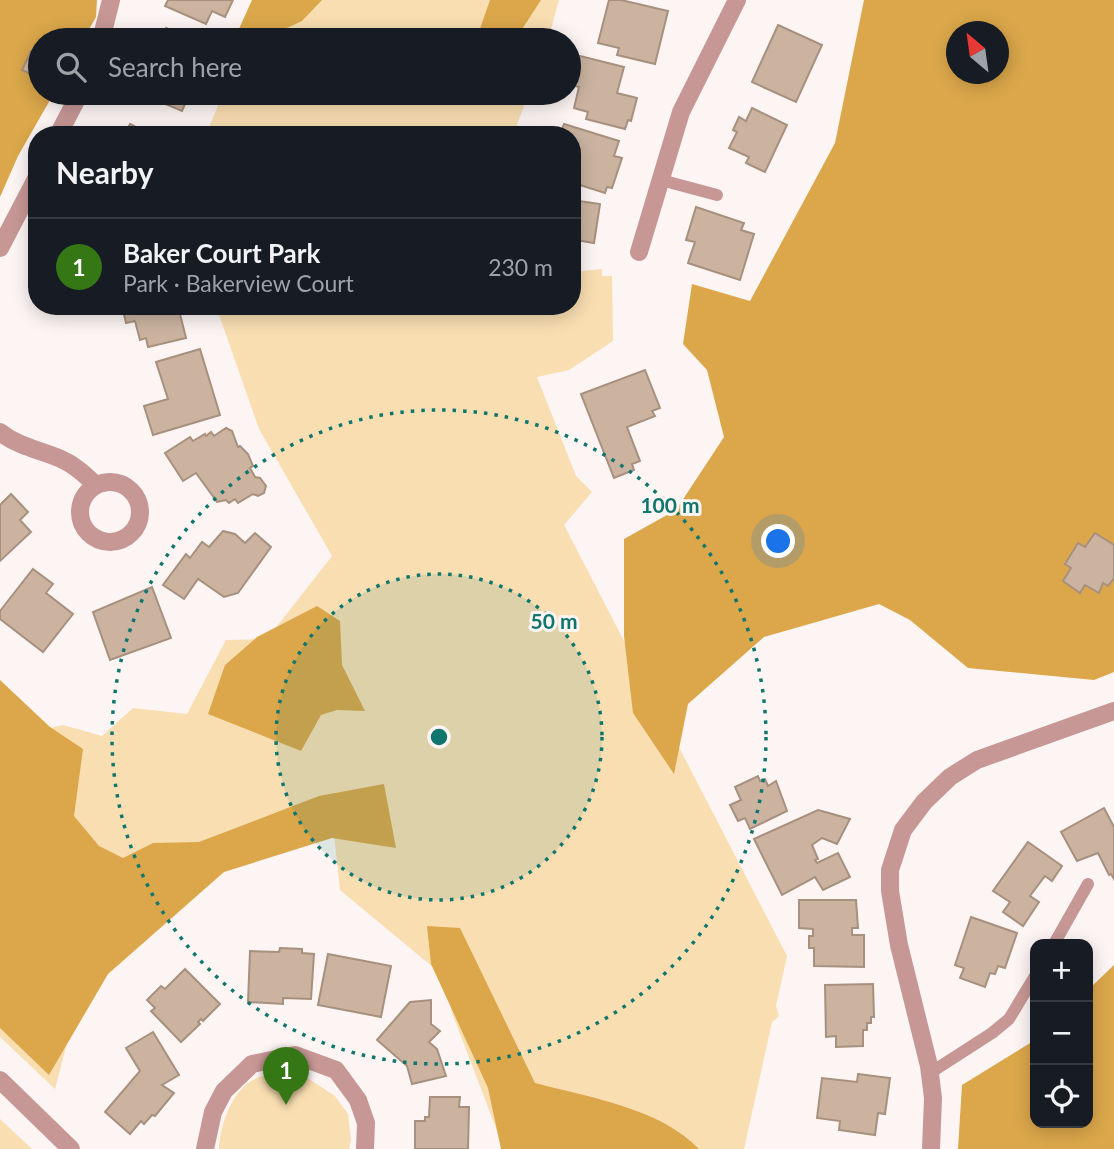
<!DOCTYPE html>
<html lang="en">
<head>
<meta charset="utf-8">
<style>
	:root { --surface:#171b24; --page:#242831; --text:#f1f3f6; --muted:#9ea1a6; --line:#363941; --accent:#367715 }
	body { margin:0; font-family:Lato,sans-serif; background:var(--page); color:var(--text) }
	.controls { position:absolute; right:21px; bottom:21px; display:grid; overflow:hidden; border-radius:14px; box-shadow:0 4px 18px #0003 }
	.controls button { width:63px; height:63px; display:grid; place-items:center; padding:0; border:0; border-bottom:2px solid var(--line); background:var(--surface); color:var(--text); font:35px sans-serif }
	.compass { position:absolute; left:946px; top:21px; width:63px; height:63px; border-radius:50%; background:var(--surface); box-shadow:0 4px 18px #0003; rotate:331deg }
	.you { position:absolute; left:779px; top:542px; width:24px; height:24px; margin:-18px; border:5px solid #fff; border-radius:50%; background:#1a73e8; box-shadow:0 0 0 10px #1a73e833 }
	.badge { display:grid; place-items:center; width:46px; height:46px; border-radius:50%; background:var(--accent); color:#fff; font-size:23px; font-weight:700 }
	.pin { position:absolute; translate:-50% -58px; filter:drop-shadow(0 2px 4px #0008) }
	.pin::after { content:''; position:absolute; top:37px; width:24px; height:21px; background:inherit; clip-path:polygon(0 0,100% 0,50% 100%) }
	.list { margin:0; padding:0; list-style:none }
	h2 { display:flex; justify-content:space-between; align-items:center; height:91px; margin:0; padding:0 28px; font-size:30px }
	h2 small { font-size:23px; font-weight:400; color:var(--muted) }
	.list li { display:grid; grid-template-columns:46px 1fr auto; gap:21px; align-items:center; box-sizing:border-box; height:98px; padding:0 28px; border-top:2px solid var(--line) }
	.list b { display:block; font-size:26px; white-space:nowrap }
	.list p { margin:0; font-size:23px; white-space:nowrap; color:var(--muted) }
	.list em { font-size:23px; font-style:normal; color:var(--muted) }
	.icon { flex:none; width:38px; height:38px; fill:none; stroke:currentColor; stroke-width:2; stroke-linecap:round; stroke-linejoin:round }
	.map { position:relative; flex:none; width:1114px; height:1149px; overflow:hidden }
	.search { position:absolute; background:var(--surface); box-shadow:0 4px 18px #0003; left:28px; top:28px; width:553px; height:77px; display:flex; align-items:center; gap:18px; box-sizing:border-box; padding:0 24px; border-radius:38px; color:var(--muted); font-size:26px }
	.panel { position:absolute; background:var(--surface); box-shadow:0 4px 18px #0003; left:28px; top:126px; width:553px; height:189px; border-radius:28px }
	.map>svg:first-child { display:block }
	.green { fill:#f9deb1 }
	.forest { fill:#dba74a; fill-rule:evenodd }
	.building { fill:#cbb3a0; stroke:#a7907e; stroke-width:2 }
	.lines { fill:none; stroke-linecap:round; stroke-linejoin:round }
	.service { stroke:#c69795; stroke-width:12 }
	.minor { stroke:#c69795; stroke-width:18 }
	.ring { fill:none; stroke:#0f766e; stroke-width:3.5; stroke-dasharray:3.5 7 }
	.centre { fill:#0f766e; stroke:#fcf5f3; stroke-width:3.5 }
	.ring-label { font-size:21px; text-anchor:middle; font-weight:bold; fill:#0f766e; stroke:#fcf5f3; stroke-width:6; stroke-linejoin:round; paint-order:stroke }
</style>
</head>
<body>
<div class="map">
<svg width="1114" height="1149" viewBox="0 0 1114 1149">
	<rect width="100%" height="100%" fill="#fcf5f3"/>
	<!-- green -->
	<g class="green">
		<polygon points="260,0 559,0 548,40 244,40"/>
		<polygon points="223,93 529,93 513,135 206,135"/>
		<polygon points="602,269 602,276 612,276 613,341 569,370 537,377 576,476 592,492 564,525 787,956 776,1006 779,1016 772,1022 744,1149 504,1149 452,1013 446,978 340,890 332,816 178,877 72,1024 55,1089 0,1037 0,689 41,730 63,725 102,736 133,708 187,714 226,640 267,639 332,556 259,429 216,306 572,306 572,272"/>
		<path d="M279,1073L303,1075L335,1096L348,1114L351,1140L349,1149H219C220,1125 232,1088 257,1078C264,1075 272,1075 279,1073Z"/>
		<polygon points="0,1119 32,1149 0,1149"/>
	</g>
	<!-- forest -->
	<g class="forest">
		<polygon points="0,0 97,0 96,17 83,40 40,40 40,93 54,93 18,156 0,197"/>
		<polygon points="252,0 322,0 302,21 261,40 239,40 238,31"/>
		<polygon points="490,0 541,0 515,40 476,40"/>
		<path d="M864,0H1114V672L1094,680L968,668L910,620L879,604L764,637L688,704L674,774L633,713L624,636V539L676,510L724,437L707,370L683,344L692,284L750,301L835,143ZM956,32H998V74H956Z"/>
		<polygon points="317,606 340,621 342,665 365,711 337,710 321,715 301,751 208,714 225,665 257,637"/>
		<polygon points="0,680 50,727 83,749 74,816 99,846 123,858 153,843 199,842 319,796 384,784 396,848 332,838 224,872 108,974 49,1075 0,1028"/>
		<path d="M427,926L460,928L535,1083C588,1097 660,1108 699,1149H501L488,1088L431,964Z"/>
		<polygon points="1114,965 1114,1149 958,1149 962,1085 1035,1040 1035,1123 1088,1123 1088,990"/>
	</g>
	<!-- building -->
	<g class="building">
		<polygon points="168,0 233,0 225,17 212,11 206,24 165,6"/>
		<polygon points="609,0 621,0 668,11 655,64 617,55 619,48 598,43"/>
		<polygon points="778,25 822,45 796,102 752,82"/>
		<polygon points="166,28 195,40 161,40"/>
		<polygon points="31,51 40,55 40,78 22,70"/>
		<polygon points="580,56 624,67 617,93 637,98 631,121 628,120 625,129 586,119 588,112 574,108 579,87 572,85"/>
		<polygon points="145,93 190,93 182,111 144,95"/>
		<polygon points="752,108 787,125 765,172 746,163 749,157 729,148 737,132 733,130 739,117 746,121"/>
		<polygon points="130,124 151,135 124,135"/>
		<polygon points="564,124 619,141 614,156 622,158 612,188 607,187 605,193 577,184 579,177 572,175 572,135 560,135"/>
		<polygon points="572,200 600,204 594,243 576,240 572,263"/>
		<polygon points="696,207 744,223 741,230 754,234 740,280 688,263 695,242 686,240"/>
		<polygon points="122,306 178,306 186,338 148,347 146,338 140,340 135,321 126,323"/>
		<polygon points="200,349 220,415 153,435 144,406 168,399 156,362"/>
		<polygon points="645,370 660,408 652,411 655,416 627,427 640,461 632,464 634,470 614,478 581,394"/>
		<polygon points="226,428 232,431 238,447 240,446 248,454 253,466 250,468 255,477 260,478 266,486 264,493 258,496 253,494 238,503 235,499 229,503 226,500 217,502 196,473 183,481 165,453 190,437 193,441 205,434 206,436 211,432 214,436"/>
		<polygon points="11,494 28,512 20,520 31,532 0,561 0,505"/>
		<polygon points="223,531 235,534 245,543 255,533 271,547 238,593 224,597 198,579 184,599 163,585 186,554 190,558 202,542 209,547"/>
		<polygon points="1095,533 1114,545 1114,578 1108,586 1103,583 1099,593 1085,585 1080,593 1063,581 1071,568 1065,564 1078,543 1085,547"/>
		<polygon points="33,569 53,584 46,593 73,614 43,652 0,619 0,611"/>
		<polygon points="152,587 171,638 110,660 93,612"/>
		<polygon points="758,776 760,781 765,779 768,786 776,781 787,811 750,829 745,818 738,821 730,805 741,800 735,787"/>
		<polygon points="1104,808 1114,827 1114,879 1111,874 1109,875 1098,853 1077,861 1061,832"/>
		<polygon points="818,810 850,819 837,844 822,838 812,845 818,859 815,860 817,863 838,853 850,877 823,890 815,877 782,895 754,839"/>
		<polygon points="1028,842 1062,866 1052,881 1045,876 1030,896 1039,902 1023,926 1003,912 1010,902 993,891"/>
		<polygon points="799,900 856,900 858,928 852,928 852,935 864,935 864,967 814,966 814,948 809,948 809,936 813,936 813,929 799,928"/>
		<polygon points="971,917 1017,933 1005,968 998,966 995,974 990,973 985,987 960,978 964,968 955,965"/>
		<polygon points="280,948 302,949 302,953 314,954 311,999 283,998 283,1004 248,1002 250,951 279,952"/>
		<polygon points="328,954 391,966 381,1017 318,1005"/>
		<polygon points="185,969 220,1004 203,1021 201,1019 198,1022 200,1024 181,1042 151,1011 155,1008 147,1000 161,986 165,989"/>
		<polygon points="873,984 874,1017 871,1017 871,1023 867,1023 867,1030 863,1030 863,1046 836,1047 836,1036 826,1037 825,985"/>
		<polygon points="431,1000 431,1024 440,1031 429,1042 437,1049 446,1076 412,1084 407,1066 377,1040 410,1002"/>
		<polygon points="153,1032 179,1075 162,1085 174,1093 155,1116 152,1115 144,1124 141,1121 130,1134 105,1112 140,1071 126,1048"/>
		<polygon points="858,1074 890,1078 885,1114 878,1113 875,1135 839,1130 840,1121 817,1118 822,1078 857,1082"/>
		<polygon points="430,1097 460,1097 459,1107 469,1107 468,1149 415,1149 415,1121 425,1121 425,1117 429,1117"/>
	</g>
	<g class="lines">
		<!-- service -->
		<g class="service">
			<polyline points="661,180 717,195"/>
			<polyline points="1054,944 1088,884"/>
			<polyline points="930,1073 992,1033 1009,1019 1035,976"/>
		</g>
		<!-- minor -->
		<g class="minor">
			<polyline points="101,40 111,0"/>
			<polyline points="58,135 80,93"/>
			<polyline points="0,248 37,177"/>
			<polyline points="639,252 681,112 737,0"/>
			<path d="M0,432C19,447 40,450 61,459C75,465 85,475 96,485"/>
			<circle cx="110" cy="512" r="30"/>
			<polyline points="0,1080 71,1149"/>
			<polyline points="205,1149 213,1112 224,1091 252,1064 295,1055 336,1070 358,1100 366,1123 365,1149"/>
			<polyline points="931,1149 933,1098 929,1066 899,945 890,891 890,870 903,830 924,802 950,777 977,760 1114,711"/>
		</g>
	</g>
	<!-- distance rings -->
	<circle cx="439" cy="737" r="163" fill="#0f766e" fill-opacity=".12"/>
	<g class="ring">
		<circle cx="439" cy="737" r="163"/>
		<circle cx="439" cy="737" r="327"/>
	</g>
	<circle cx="439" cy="737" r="10" class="centre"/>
	<g class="ring-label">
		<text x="670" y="513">100 m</text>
		<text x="554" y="629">50 m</text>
	</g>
</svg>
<div class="controls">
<button>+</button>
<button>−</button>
<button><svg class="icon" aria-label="locate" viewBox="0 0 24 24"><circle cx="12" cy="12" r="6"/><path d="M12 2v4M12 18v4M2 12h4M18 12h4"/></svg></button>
</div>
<svg class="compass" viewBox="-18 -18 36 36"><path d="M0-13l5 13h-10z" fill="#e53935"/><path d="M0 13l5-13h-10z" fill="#9ea1a6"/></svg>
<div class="you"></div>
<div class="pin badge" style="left:286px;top:1105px">1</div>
<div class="search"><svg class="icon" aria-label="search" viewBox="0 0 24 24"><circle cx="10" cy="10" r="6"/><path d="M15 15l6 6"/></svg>Search here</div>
<section class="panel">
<h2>Nearby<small></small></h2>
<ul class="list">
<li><span class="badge">1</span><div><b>Baker Court Park</b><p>Park · Bakerview Court</p></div><em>230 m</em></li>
</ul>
</section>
</div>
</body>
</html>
